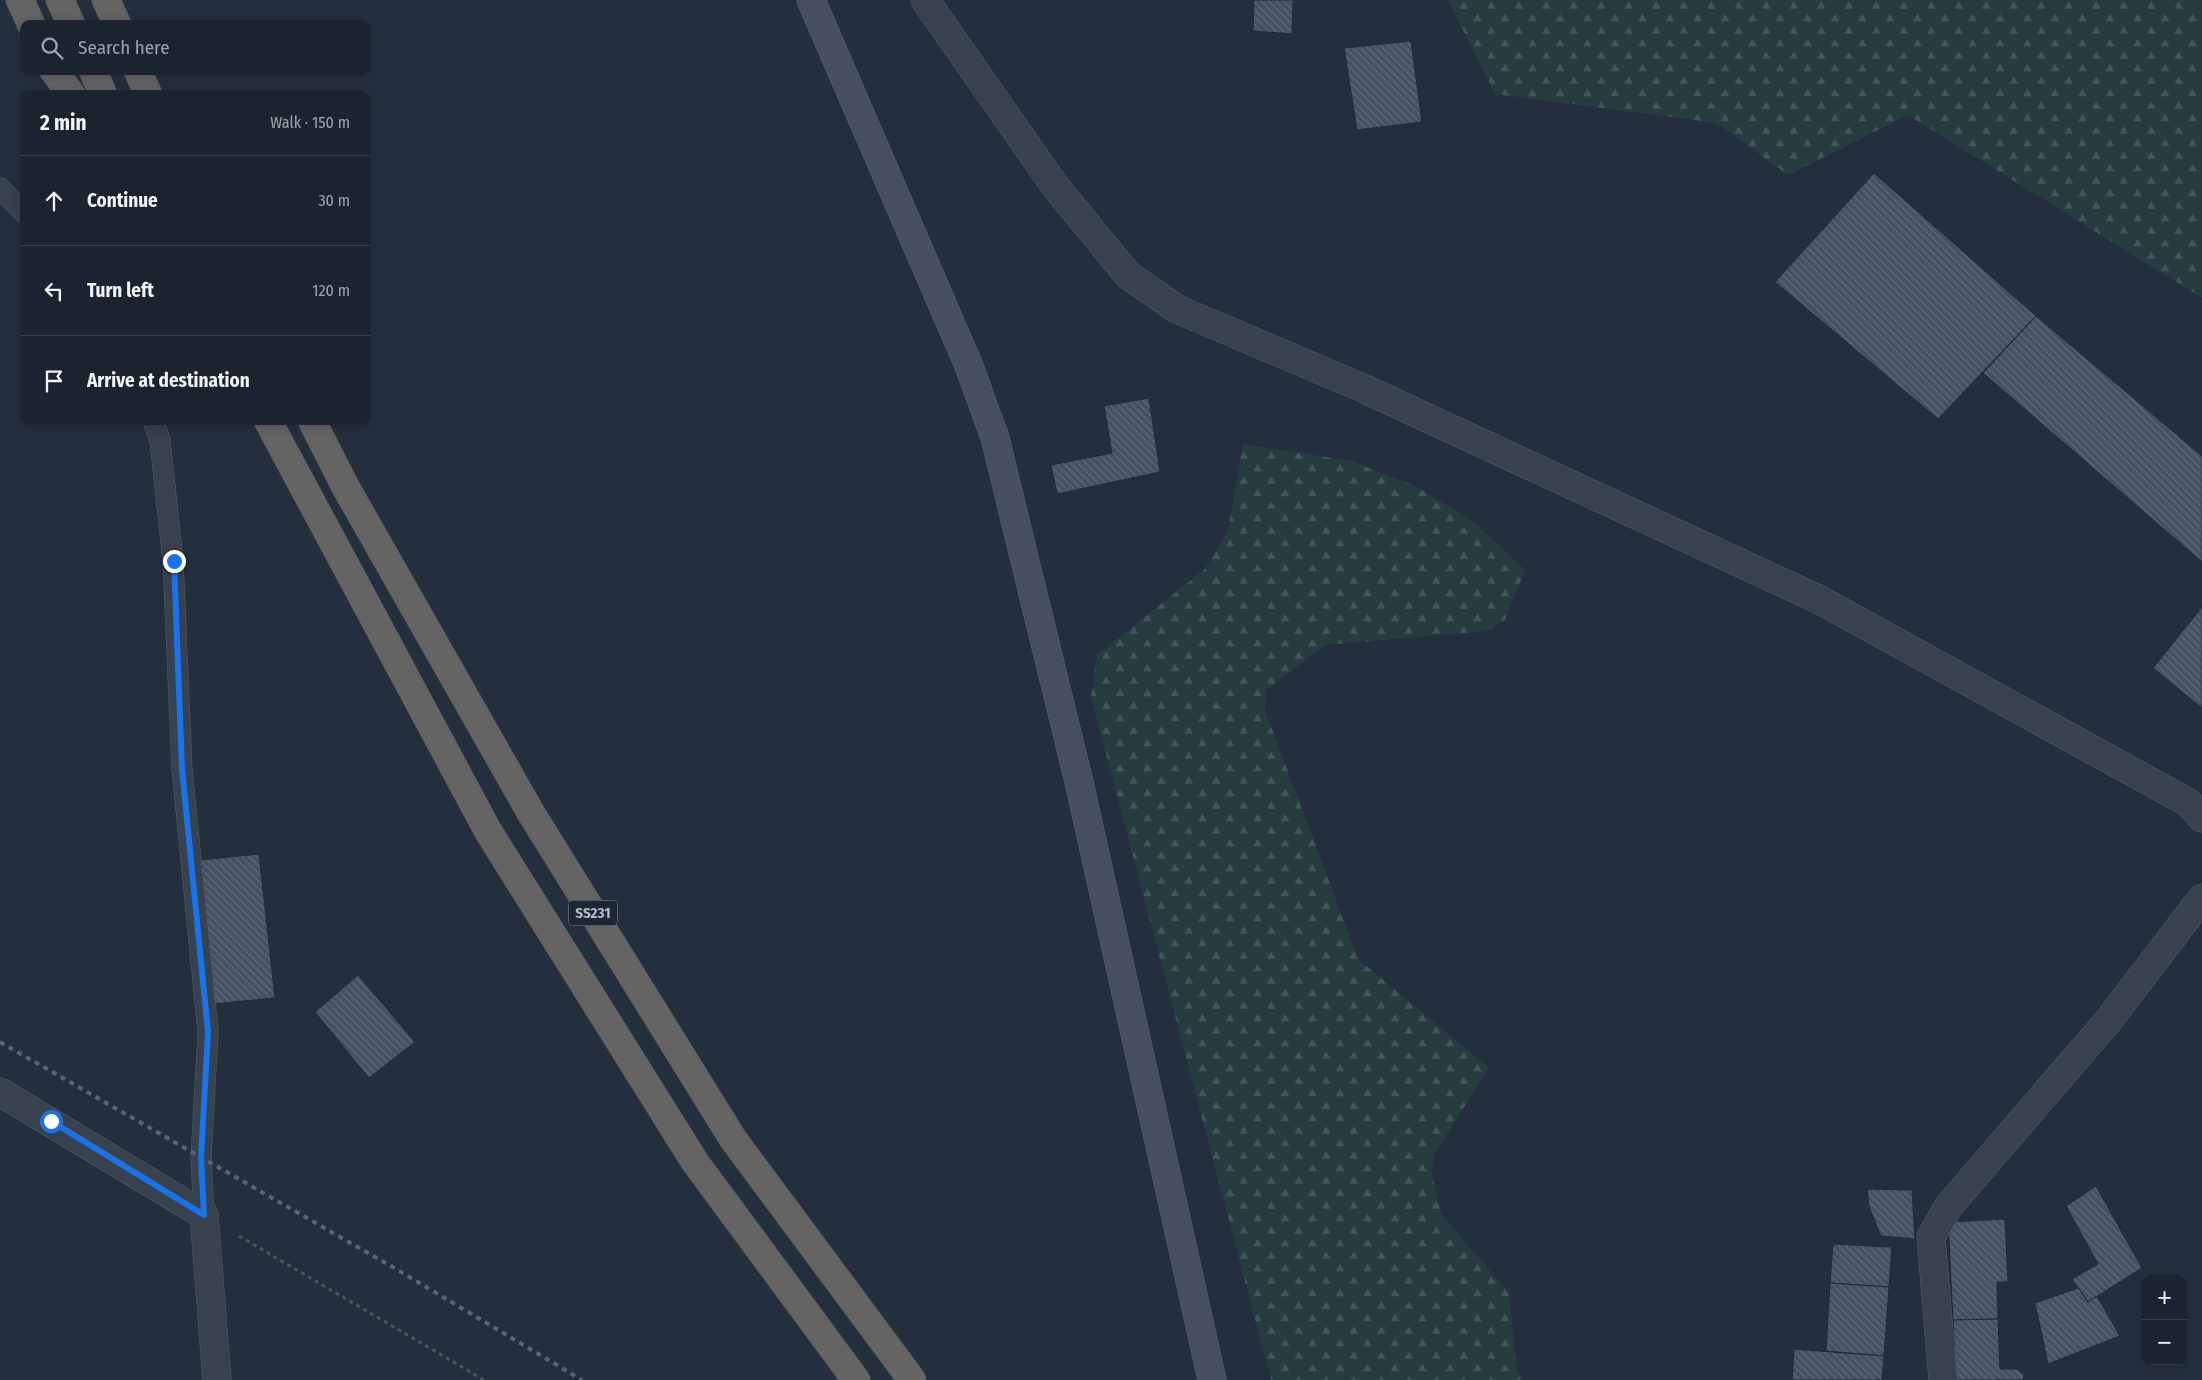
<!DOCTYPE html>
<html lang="en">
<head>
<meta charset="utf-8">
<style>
	:root { --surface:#1b232e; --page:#282f3a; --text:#f1f3f6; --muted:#a0a4aa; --line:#39404a }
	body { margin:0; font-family:"Fira Sans Condensed",sans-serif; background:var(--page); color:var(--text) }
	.controls { position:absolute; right:15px; bottom:15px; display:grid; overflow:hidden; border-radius:10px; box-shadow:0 2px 12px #0003 }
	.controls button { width:45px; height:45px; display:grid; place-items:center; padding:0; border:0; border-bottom:1px solid var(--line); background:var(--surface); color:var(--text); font:25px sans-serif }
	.stop { position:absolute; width:15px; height:15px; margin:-11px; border:4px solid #1a73e8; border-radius:50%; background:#fff }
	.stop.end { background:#1a73e8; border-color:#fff; box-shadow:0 1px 5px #0008 }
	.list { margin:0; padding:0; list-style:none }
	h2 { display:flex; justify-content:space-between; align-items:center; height:65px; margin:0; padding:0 20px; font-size:21px }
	h2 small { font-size:16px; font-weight:400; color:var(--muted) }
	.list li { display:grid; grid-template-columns:32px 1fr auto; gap:15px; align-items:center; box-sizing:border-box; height:90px; padding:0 20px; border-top:1px solid var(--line) }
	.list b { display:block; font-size:19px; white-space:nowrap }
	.list em { font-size:16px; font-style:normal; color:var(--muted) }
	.icon { flex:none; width:28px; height:28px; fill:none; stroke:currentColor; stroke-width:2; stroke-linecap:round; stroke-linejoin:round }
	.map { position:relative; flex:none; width:2202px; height:1380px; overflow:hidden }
	.search { position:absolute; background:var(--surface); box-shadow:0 2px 12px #0003; left:20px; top:20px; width:350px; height:55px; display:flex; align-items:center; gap:12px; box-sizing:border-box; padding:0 18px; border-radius:10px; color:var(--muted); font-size:19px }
	.panel { position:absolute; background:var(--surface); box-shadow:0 2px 12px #0003; left:20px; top:90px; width:350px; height:335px; border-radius:10px }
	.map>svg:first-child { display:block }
	.forest { fill:url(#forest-firs) }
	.building { fill:url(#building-back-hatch); stroke:#1f2835 }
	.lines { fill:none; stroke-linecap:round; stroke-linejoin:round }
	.service-casing { stroke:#565f6c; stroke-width:21 }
	.minor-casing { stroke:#565f6c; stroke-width:29 }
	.secondary-casing { stroke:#565f6c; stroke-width:29 }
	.trunk-casing { stroke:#434c59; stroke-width:29 }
	.path { stroke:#44595c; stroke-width:3; stroke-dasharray:4 4; stroke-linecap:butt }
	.service { stroke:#38414e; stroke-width:20 }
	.minor { stroke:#38414e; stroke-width:28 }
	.secondary { stroke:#465061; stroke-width:28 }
	.trunk { stroke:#656462; stroke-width:28 }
	.rail { stroke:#5a6575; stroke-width:4; stroke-dasharray:5 5; stroke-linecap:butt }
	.route { stroke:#1a73e8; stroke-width:6 }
	.labels { text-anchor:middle; stroke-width:4; stroke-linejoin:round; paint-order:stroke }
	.shield { fill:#1d2633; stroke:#878f9c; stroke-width:1 }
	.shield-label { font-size:15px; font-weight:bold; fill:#b4bcc9 }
</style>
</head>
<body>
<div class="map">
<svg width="2202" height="1380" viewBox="0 0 2202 1380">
	<defs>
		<pattern id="forest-firs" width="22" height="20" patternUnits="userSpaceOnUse" patternTransform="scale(1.25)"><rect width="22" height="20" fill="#263c3f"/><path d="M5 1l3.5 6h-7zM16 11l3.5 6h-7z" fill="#435659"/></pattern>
		<pattern id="building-back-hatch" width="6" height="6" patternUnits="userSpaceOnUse" patternTransform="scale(1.25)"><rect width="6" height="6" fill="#455162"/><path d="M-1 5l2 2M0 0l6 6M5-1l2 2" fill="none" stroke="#5d6877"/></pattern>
	</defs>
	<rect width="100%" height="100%" fill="#242f3e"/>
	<!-- forest -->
	<g class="forest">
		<polygon points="1448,0 2202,0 2202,298 1908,115 1788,175 1717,123 1495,94"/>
		<polygon points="1243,444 1352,461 1417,487 1474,522 1525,570 1505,620 1487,631 1325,645 1267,690 1265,710 1358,959 1489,1068 1433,1156 1432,1173 1441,1214 1509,1293 1517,1371 1524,1380 1271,1380 1091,697 1097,655 1205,569 1228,531"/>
	</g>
	<!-- building -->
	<g class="building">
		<polygon points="1254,0 1293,0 1292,34 1253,31"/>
		<polygon points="1411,41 1422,122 1357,130 1344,48"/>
		<polygon points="1874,173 2036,316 1938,419 1775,282"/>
		<polygon points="2036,316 2202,456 2202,562 1983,373"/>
		<polygon points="1149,398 1160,472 1057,494 1051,465 1112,453 1104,406"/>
		<polygon points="2202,607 2202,708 2153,668"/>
		<polygon points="259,854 275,998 214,1004 200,860"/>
		<polygon points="358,975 415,1042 369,1078 315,1012"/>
		<polygon points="2096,1186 2142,1268 2088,1302 2072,1279 2098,1264 2066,1206"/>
		<polygon points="1867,1189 1912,1190 1915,1239 1881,1236 1869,1207"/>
		<polygon points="2005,1219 2008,1282 1997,1282 1998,1319 1953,1320 1948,1222"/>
		<polygon points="1833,1244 1892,1247 1889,1287 1830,1283"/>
		<polygon points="1830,1283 1889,1287 1884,1356 1826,1351"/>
		<polygon points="2078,1288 2088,1302 2097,1296 2120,1336 2048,1364 2035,1303"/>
		<polygon points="1998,1319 2000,1369 2017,1369 2024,1375 2023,1380 1956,1380 1953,1320"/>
		<polygon points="1794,1349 1884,1356 1882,1380 1792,1380"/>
	</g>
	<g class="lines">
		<!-- service casing -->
		<g class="service-casing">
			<g id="service">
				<polyline points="0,188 24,213"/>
				<polyline points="153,421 160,440 173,561 182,769 208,1032 201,1158 204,1215"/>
			</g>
		</g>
		<!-- minor casing -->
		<g class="minor-casing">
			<g id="minor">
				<polyline points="925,0 1055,186 1128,275 1177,309 1365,389 1820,600 2189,803 2202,818"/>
				<polyline points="0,1092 204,1215 217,1380"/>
				<polyline points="1943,1380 1931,1237 1948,1207 2108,1021 2202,898"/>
			</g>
		</g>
		<!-- secondary casing -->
		<g class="secondary-casing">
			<polyline id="secondary" points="811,0 969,366 995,438 1079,782 1212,1380"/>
		</g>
		<!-- trunk casing -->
		<g class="trunk-casing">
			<g id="trunk">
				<polyline points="20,0 31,24"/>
				<polyline points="60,0 71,24"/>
				<polyline points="106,0 117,24"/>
				<polyline points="54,71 71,94"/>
				<polyline points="93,71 103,94"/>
				<polyline points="138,71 148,94"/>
				<polyline points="268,421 488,831 695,1162 856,1380"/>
				<polyline points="312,421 345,486 531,813 733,1139 912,1380"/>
			</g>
		</g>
		<!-- path -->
		<polyline class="path" points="239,1236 484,1380"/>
		<!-- service -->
		<use href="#service" class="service"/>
		<!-- minor -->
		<use href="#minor" class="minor"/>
		<!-- secondary -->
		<use href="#secondary" class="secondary"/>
		<!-- trunk -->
		<use href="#trunk" class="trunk"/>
		<!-- rail -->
		<polyline class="rail" points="0,1042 396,1269 582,1380"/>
	</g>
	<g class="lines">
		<!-- route -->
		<polyline class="route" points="51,1121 204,1215 201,1158 208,1032 182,769 174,561"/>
	</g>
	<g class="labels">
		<!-- shield labels -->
		<rect class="shield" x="569" y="900.5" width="48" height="25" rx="4"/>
		<g class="shield-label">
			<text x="593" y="918">SS231</text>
		</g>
	</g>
</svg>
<div class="controls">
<button>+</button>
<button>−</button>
</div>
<div class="stop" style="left:51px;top:1121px"></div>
<div class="stop end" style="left:174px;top:561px"></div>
<div class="search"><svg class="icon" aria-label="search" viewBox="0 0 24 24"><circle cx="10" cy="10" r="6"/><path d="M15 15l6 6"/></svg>Search here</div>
<section class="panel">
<h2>2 min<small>Walk · 150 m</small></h2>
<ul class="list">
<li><svg class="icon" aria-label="ahead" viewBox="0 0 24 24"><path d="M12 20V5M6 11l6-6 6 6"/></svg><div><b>Continue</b></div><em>30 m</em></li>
<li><svg class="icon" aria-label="left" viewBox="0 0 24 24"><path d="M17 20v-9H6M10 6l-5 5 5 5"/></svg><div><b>Turn left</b></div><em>120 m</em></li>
<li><svg class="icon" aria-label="arrive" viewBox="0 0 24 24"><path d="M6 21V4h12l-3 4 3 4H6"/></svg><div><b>Arrive at destination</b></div></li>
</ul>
</section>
</div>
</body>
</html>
